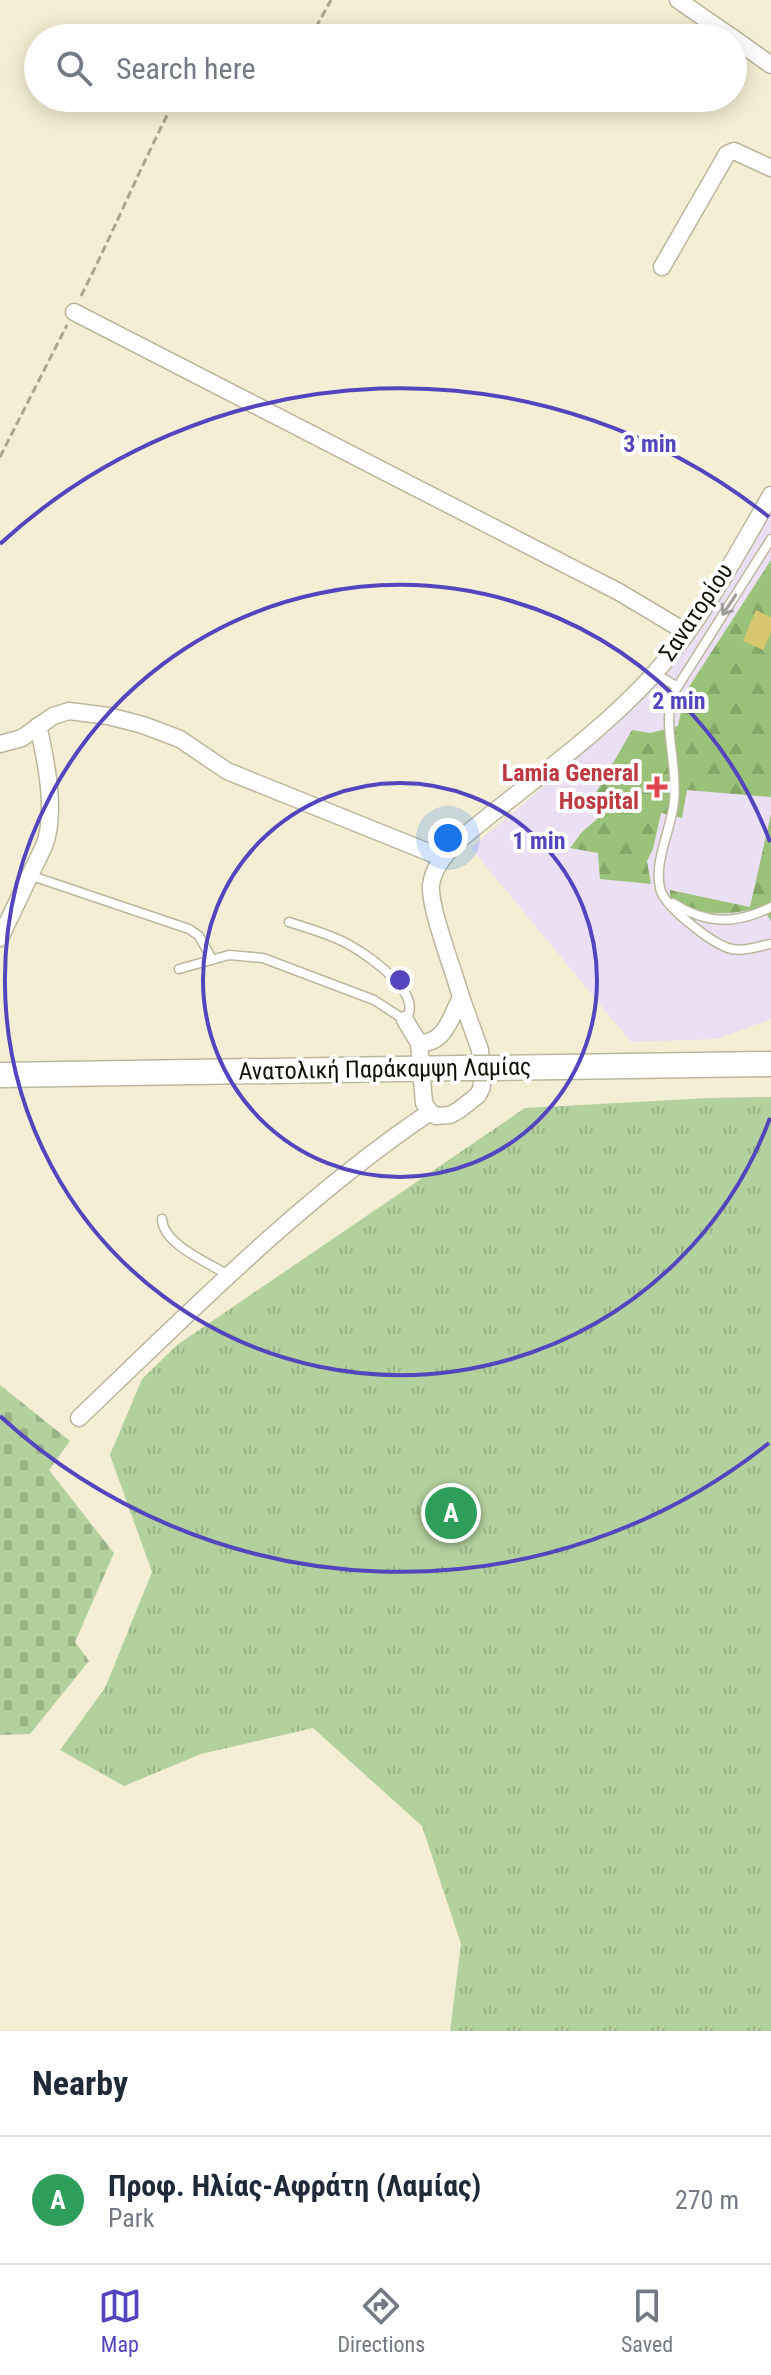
<!DOCTYPE html>
<html lang="en">
<head>
<meta charset="utf-8">
<style>
	:root { --surface:#fff; --page:#f6f6f7; --text:#1f2937; --muted:#747a83; --line:#e0e1e3; --accent:#5345bd }
	body { margin:0; font-family:"Roboto Condensed",sans-serif; background:var(--page); color:var(--text) }
	.you { position:absolute; left:448px; top:838px; width:28px; height:28px; margin:-20px; border:6px solid #fff; border-radius:50%; background:#1a73e8; box-shadow:0 0 0 12px #1a73e833 }
	.badge { display:grid; place-items:center; width:52px; height:52px; border-radius:50%; background:var(--accent); color:#fff; font-size:26px; font-weight:700 }
	.pin { position:absolute; translate:-50% -50%; border:4px solid #fff; box-shadow:0 2px 8px #0006 }
	.list { margin:0; padding:0; list-style:none }
	h2 { display:flex; justify-content:space-between; align-items:center; height:104px; margin:0; padding:0 32px; font-size:34px }
	h2 small { font-size:26px; font-weight:400; color:var(--muted) }
	.list li { display:grid; grid-template-columns:52px 1fr auto; gap:24px; align-items:center; box-sizing:border-box; height:128px; padding:0 32px; border-top:2px solid var(--line) }
	.list b { display:block; font-size:30px; white-space:nowrap }
	.list p { margin:0; font-size:26px; white-space:nowrap; color:var(--muted) }
	.list em { font-size:26px; font-style:normal; color:var(--muted) }
	.icon { flex:none; width:44px; height:44px; fill:none; stroke:currentColor; stroke-width:2; stroke-linecap:round; stroke-linejoin:round }
	.map { position:relative; flex:none; width:771px; height:2031px; overflow:hidden }
	.search { position:absolute; background:var(--surface); box-shadow:0 4px 20px #0003; left:24px; right:24px; top:24px; height:88px; display:flex; align-items:center; gap:20px; box-sizing:border-box; padding:0 28px; border-radius:44px; color:var(--muted); font-size:30px }
	.sheet { height:232px; background:var(--surface) }
	nav { display:flex; justify-content:space-around; align-items:center; box-sizing:border-box; height:112px; border-top:2px solid var(--line); background:var(--surface); font-size:22px; color:var(--muted) }
	nav a { display:grid; justify-items:center; gap:4px }
	nav .on { color:var(--accent) }
	.map>svg:first-child { display:block }
	.medical { fill:#eadff3 }
	.forest { fill:url(#forest-firs) }
	.cemetery { fill:url(#cemetery-stones) }
	.park { fill:url(#park-tufts) }
	.building { fill:#d8c771 }
	.lines { fill:none; stroke-linecap:round; stroke-linejoin:round }
	.lane-casing { stroke:#bbb79d; stroke-width:11 }
	.street-casing { stroke:#bbb79d; stroke-width:19 }
	.primary-casing { stroke:#bbb79d; stroke-width:27 }
	.path { stroke:#a9a590; stroke-width:3; stroke-dasharray:8 4; stroke-linecap:butt }
	.lane { stroke:#fff; stroke-width:8 }
	.street { stroke:#fff; stroke-width:16 }
	.primary { stroke:#fff; stroke-width:24 }
	.primary-bridge-casing { stroke:#bbb79d; stroke-width:27; stroke-linecap:butt }
	.primary-bridge { stroke:#fff; stroke-width:24 }
	.oneway { stroke:#a09f9c }
	.ring { fill:none; stroke:#5345bd; stroke-width:4 }
	.health-dot { fill:#e0444e; stroke:#fff; stroke-width:3 }
	.labels { text-anchor:middle; stroke-width:8; stroke-linejoin:round; paint-order:stroke }
	.street-label { font-size:24px; fill:#111007; stroke:#fff }
	.health-label { font-size:24px; font-weight:bold; fill:#be3a42; stroke:#fff; text-anchor:end }
	.centre { fill:#5345bd; stroke:#fff; stroke-width:4 }
	.ring-label { font-size:24px; text-anchor:middle; font-weight:bold; fill:#5345bd; stroke:#fff; stroke-width:8; stroke-linejoin:round; paint-order:stroke }
</style>
</head>
<body>
<div class="map">
<svg width="771" height="2031" viewBox="0 0 771 2031">
	<defs>
		<pattern id="forest-firs" width="22" height="20" patternUnits="userSpaceOnUse" patternTransform="scale(2)"><rect width="22" height="20" fill="#9ac379"/><path d="M5 1l3.5 6h-7zM16 11l3.5 6h-7z" fill="#84a667"/></pattern>
		<pattern id="cemetery-stones" width="16" height="16" patternUnits="userSpaceOnUse" patternTransform="scale(2)"><rect width="16" height="16" fill="#b3d19d"/><path d="M2 7V4a2 2 0 0 1 4 0v3zM10 15v-3a2 2 0 0 1 4 0v3z" fill="#99b286"/></pattern>
		<pattern id="park-tufts" width="24" height="20" patternUnits="userSpaceOnUse" patternTransform="scale(2)"><rect width="24" height="20" fill="#b3d19d"/><path d="M3 7l-1-3M5 7V3M7 7l1-3M15 17l-1-3M17 17v-4M19 17l1-3" fill="none" stroke="#99b286"/></pattern>
	</defs>
	<rect width="100%" height="100%" fill="#f4efd4"/>
	<!-- medical -->
	<polygon class="medical" points="771,507 771,1019 717,1039 631,1042 471,848 615,726 651,691 699,629"/>
	<!-- forest -->
	<g class="forest">
		<polygon points="771,560 771,797 687,790 682,818 661,813 653,849 647,861 651,884 600,879 598,853 570,848 582,832 604,813 590,803 632,730 650,733 678,726 685,693"/>
		<path d="M771,814V921L762,907C733,915 696,918 670,899V890L750,907Z"/>
	</g>
	<!-- cemetery -->
	<polygon class="cemetery" points="0,1385 70,1441 49,1470 114,1553 75,1642 89,1661 30,1734 0,1735"/>
	<!-- park -->
	<polygon class="park" points="771,1097 771,2031 450,2031 461,1944 422,1826 313,1728 201,1754 124,1786 60,1750 105,1688 152,1572 110,1455 142,1379 177,1345 525,1108 709,1098"/>
	<!-- building -->
	<polygon class="building" points="756,610 771,617 771,632 763,650 743,641"/>
	<g class="lines">
		<!-- lane casing -->
		<g class="lane-casing">
			<g id="lane">
				<path d="M771,539L671,697C664,732 678,767 674,802C671,830 654,860 660,888C663,906 711,942 728,948C741,953 758,946 771,944"/>
				<polyline points="654,673 676,686"/>
				<polyline points="38,878 189,929 199,936 212,959"/>
				<path d="M673,903C707,925 737,924 771,907"/>
				<path d="M179,969L229,955L263,958L374,1000L405,1020C427,994 363,951 342,941C325,933 307,928 289,922"/>
				<path d="M162,1219C163,1244 207,1262 228,1275"/>
			</g>
		</g>
		<!-- street casing -->
		<g class="street-casing">
			<g id="street">
				<polyline points="678,0 733,38"/>
				<polyline points="733,38 771,65"/>
				<polyline points="662,267 727,154 734,151 771,168"/>
				<polyline points="74,312 619,592 686,632"/>
				<polyline points="0,744 22,738 53,716 69,711 108,716 143,725 180,739 227,771 443,858"/>
				<path d="M0,938L44,846C57,814 46,759 38,726"/>
				<polyline points="405,1020 419,1043 424,1103 430,1112"/>
				<path d="M419,1043C445,1044 451,1017 461,997C454,971 429,908 431,885C433,868 445,854 457,842C522,787 596,738 653,675C700,623 736,556 771,495"/>
				<path d="M79,1418C191,1311 301,1199 430,1112L436,1116L450,1115L459,1110L478,1095L482,1087L480,1050L461,997"/>
			</g>
		</g>
		<!-- primary casing -->
		<g class="primary-casing">
			<g id="primary">
				<polyline points="491,1068 771,1064"/>
				<polyline points="0,1075 461,1068"/>
			</g>
		</g>
		<!-- path -->
		<g class="path">
			<polyline points="310,38 331,0"/>
			<path d="M81,296C114,231 142,163 176,98"/>
			<polyline points="0,457 67,325"/>
		</g>
		<!-- lane -->
		<use href="#lane" class="lane"/>
		<!-- street -->
		<use href="#street" class="street"/>
		<!-- primary -->
		<use href="#primary" class="primary"/>
		<!-- primary-bridge casing -->
		<g class="primary-bridge-casing">
			<polyline id="primary-bridge" points="461,1068 491,1068"/>
		</g>
		<!-- primary-bridge -->
		<use href="#primary-bridge" class="primary-bridge"/>
	</g>
	<!-- one-way arrows -->
	<defs><path id="oneway-shaft" d="M-6 0H5M1.5-3L5.5 0L1.5 3" fill="none" stroke-width="1.6" stroke-linecap="round" stroke-linejoin="round" transform="scale(2)"/></defs>
	<use class="oneway" href="#oneway-shaft" transform="translate(729 605) rotate(124)"/>
	<!-- distance rings -->
	<g class="ring">
		<circle cx="400" cy="980" r="197"/>
		<path d="M770 1118A395 395 0 1 1 770 842"/>
		<path d="M769 1443A592 592 0 0 1 0 1416M0 544A592 592 0 0 1 769 517"/>
	</g>
	<!-- markers -->
	<path class="health-dot" d="M653 775h8v8h8v8h-8v8h-8v-8h-8v-8h8z"/>
	<g class="labels">
		<!-- street labels -->
		<g class="street-label">
			<text transform="translate(696 612) rotate(-56)" y="8">Σανατορίου</text>
			<text transform="translate(385 1069) rotate(-1)" y="8">Ανατολική Παράκαμψη Λαμίας</text>
		</g>
		<!-- health labels -->
		<g class="health-label">
			<text x="639" y="781">Lamia General<tspan x="639" dy="28">Hospital</tspan></text>
		</g>
	</g>
	<circle cx="400" cy="980" r="12" class="centre"/>
	<g class="ring-label">
		<text x="650" y="452">3 min</text>
		<text x="679" y="709">2 min</text>
		<text x="539" y="849">1 min</text>
	</g>
</svg>
<div class="you"></div>
<div class="pin badge" style="left:451px;top:1513px;background:#2e9e5b">A</div>
<div class="search"><svg class="icon" aria-label="search" viewBox="0 0 24 24"><circle cx="10" cy="10" r="6"/><path d="M15 15l6 6"/></svg>Search here</div>
</div>
<section class="sheet">
<h2>Nearby<small></small></h2>
<ul class="list">
<li><span class="badge" style="background:#2e9e5b">A</span><div><b>Προφ. Ηλίας-Αφράτη (Λαμίας)</b><p>Park</p></div><em>270 m</em></li>
</ul>
</section>
<nav>
<a class="on"><svg class="icon" aria-label="map" viewBox="0 0 24 24"><path d="M3 6l6-2 6 2 6-2v14l-6 2-6-2-6 2zM9 4v14M15 6v14"/></svg>Map</a>
<a><svg class="icon" aria-label="directions" viewBox="0 0 24 24"><path d="M12 3l9 9-9 9-9-9zM9 14v-3h6M13 9l2 2-2 2"/></svg>Directions</a>
<a><svg class="icon" aria-label="saved" viewBox="0 0 24 24"><path d="M7 4h10v16l-5-4-5 4z"/></svg>Saved</a>
</nav>
</body>
</html>
